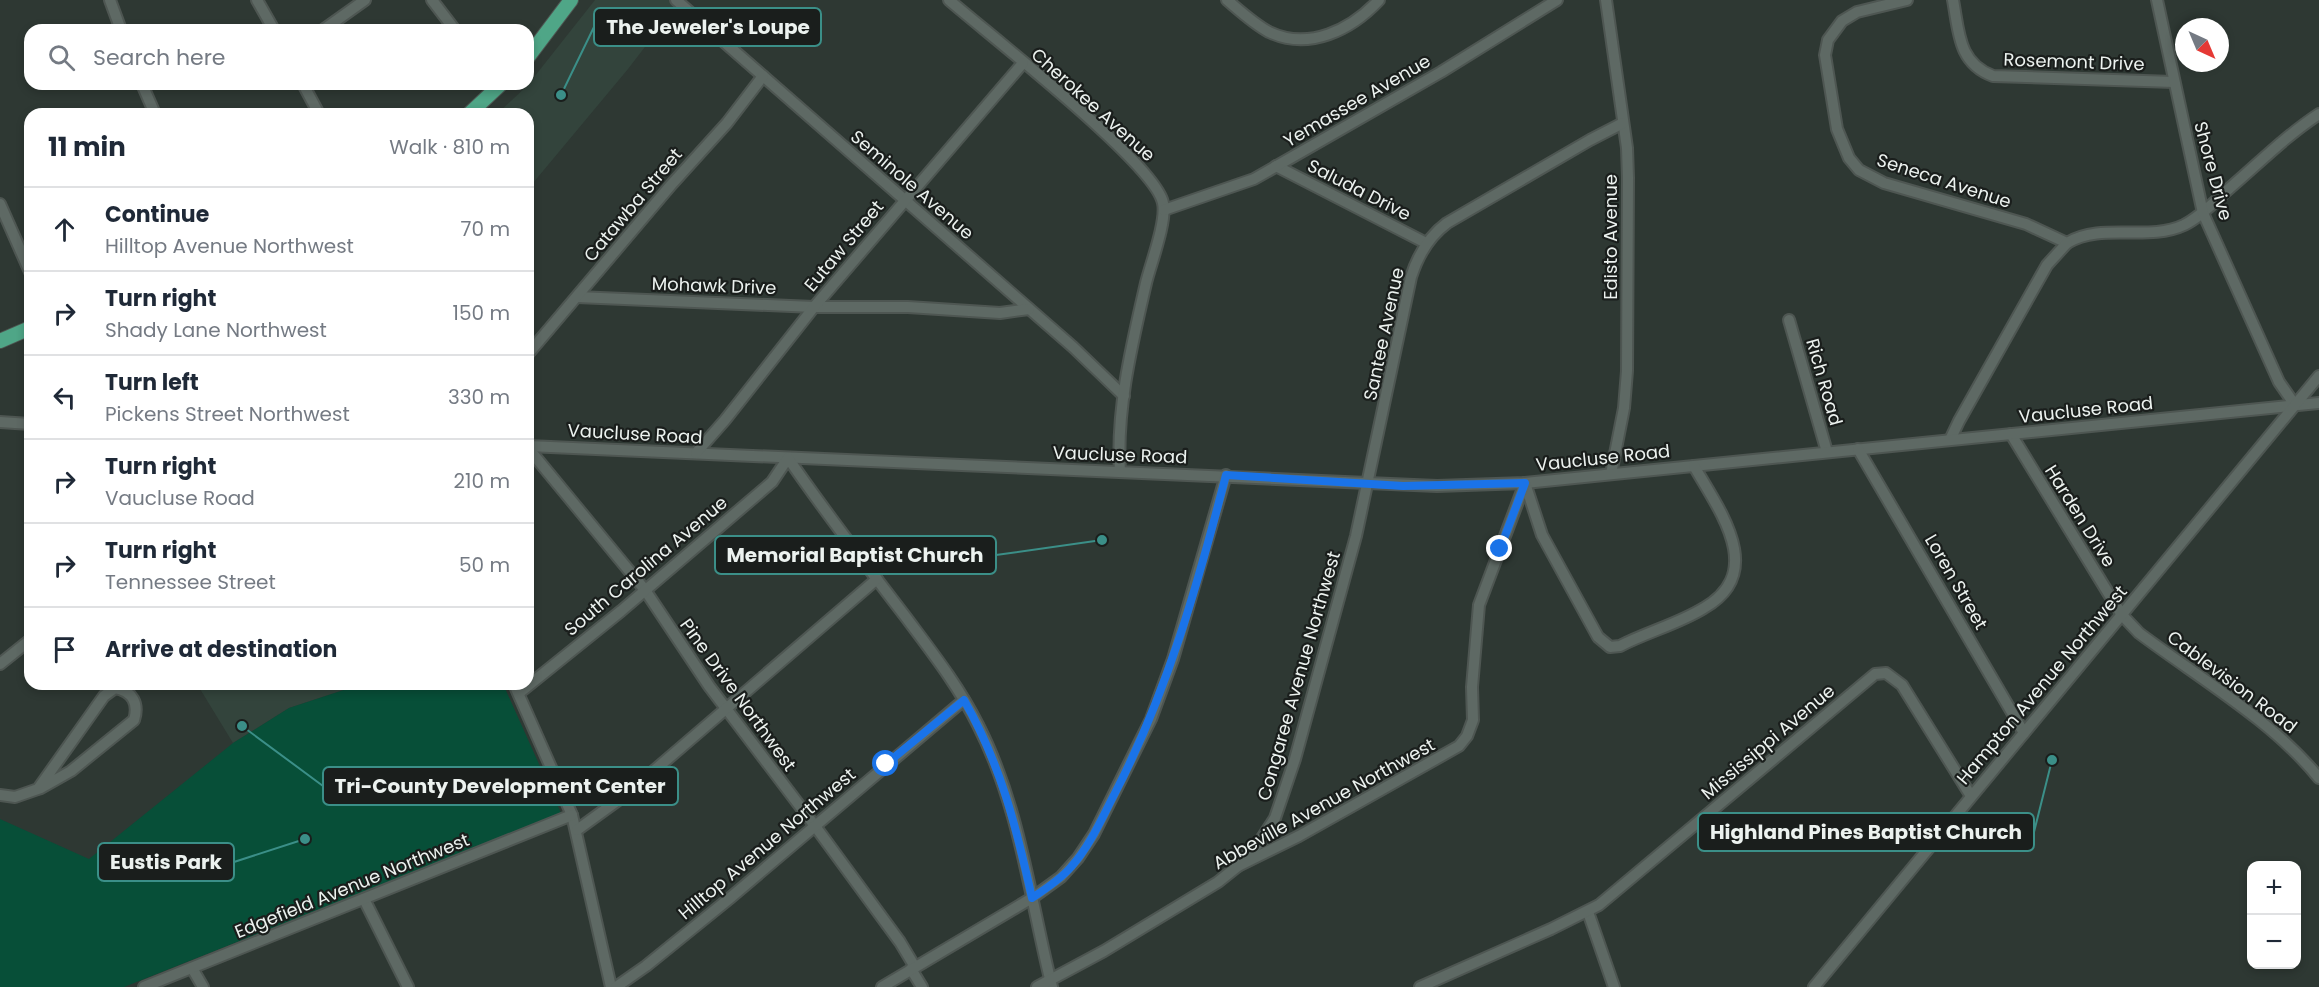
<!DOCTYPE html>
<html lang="en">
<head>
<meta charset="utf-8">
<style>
	:root { --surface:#fff; --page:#f6f6f7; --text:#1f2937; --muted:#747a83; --line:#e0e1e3 }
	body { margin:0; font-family:Poppins,sans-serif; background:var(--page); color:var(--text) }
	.controls { position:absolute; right:18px; bottom:18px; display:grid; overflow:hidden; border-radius:12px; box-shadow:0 3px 9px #0003 }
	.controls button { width:54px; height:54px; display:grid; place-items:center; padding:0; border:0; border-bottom:2px solid var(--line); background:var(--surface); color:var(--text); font:30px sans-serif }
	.compass { position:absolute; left:2175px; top:18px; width:54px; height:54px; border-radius:50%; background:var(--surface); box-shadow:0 3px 9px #0003; rotate:136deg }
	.stop { position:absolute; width:18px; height:18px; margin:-14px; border:4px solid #1a73e8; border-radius:50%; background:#fff }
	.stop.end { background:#1a73e8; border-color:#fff; box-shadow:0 2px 6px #0008 }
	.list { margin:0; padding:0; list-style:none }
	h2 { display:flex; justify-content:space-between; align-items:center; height:78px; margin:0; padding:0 24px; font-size:26px }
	h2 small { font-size:20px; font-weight:400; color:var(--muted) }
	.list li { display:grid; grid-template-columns:39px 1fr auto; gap:18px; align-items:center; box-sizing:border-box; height:84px; padding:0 24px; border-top:2px solid var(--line) }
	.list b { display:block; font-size:22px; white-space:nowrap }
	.list p { margin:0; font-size:20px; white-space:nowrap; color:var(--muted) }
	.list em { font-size:20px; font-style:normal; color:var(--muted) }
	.icon { flex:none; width:33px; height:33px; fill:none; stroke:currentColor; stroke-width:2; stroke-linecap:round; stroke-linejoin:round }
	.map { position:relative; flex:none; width:2319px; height:987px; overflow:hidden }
	.search { position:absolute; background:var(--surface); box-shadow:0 3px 9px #0003; left:24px; top:24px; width:510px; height:66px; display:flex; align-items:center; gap:15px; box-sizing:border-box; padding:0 21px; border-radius:18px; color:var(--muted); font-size:22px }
	.panel { position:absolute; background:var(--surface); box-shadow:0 3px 9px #0003; left:24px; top:108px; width:510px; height:582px; border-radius:18px }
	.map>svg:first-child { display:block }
	.built { fill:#33443c }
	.green { fill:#074f38 }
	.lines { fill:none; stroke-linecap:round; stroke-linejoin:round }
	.minor-casing { stroke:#4e5652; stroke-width:14 }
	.major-casing { stroke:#4e5652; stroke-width:16 }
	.minor { stroke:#5e6964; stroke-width:10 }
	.major { stroke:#4fa687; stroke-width:14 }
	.route { stroke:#1a73e8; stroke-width:8 }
	.labels { text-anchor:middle; stroke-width:4.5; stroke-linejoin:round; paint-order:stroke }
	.street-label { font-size:18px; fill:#ecf2ef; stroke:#1a1e1c }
	.leader { fill:none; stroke:#3b8f88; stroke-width:2 }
	.callout-dot { fill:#3b8f88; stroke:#1a1e1c; stroke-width:2 }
	.callout { fill:#1a1e1c; stroke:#3b8f88; stroke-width:2 }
	.callout-label { font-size:20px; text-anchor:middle; font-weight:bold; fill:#ecf2ef }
</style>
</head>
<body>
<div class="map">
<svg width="2319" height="987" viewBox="0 0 2319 987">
	<rect width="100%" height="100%" fill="#2e3833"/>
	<!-- built -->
	<g class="built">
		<polygon points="595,0 681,0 628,69 528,189 528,114 497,114 527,86"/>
		<polygon points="197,684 362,684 289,708 233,743"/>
	</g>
	<!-- green -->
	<polygon class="green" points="362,684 503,684 561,813 124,987 0,987 0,819 89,859 233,743 289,708"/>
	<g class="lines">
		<!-- minor casing -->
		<g class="minor-casing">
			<g id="minor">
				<polyline points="110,0 121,30"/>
				<polyline points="257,0 274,30"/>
				<polyline points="432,0 455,30"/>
				<polyline points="676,0 1073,347 1124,396"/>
				<path d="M949,0C988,34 1155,163 1163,203C1167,221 1151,263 1146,283C1132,344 1116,409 1120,472"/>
				<path d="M1227,0C1240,11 1254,24 1269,32C1309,51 1351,30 1379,0"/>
				<polyline points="1606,0 1627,148 1628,178 1627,371 1624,408 1611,474"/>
				<path d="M1907,0L1857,12L1842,21L1828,40L1825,55L1837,129L1849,158L1859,170L1884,183L2026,224L2067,243C2102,222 2148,242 2184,225C2202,216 2216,200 2231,187C2260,162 2287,135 2319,114"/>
				<path d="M1953,0C1959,32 1958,63 1993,76L2174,82"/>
				<polyline points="2157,0 2203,213 2279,382 2295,405"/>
				<polyline points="323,30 365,0"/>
				<polyline points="142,84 155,114"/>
				<polyline points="303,84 319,114"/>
				<polyline points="1276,166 1426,243"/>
				<polyline points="0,204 30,272"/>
				<polyline points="1164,210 1254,179 1441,72 1557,0"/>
				<polyline points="577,297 814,307 908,307 1000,313 1029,309"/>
				<polyline points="1789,320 1827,452"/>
				<polyline points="528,354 671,185 727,123 763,76"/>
				<polyline points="0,422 30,424"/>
				<path d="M2011,434L2107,591L2122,615L2139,633C2199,678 2273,721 2319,778"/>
				<polyline points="1950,440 1959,421 2047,265 2067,243"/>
				<polyline points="528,446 1437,486 1525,483 2319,403"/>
				<polyline points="528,448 645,590 709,686 815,826 900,942 915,967"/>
				<polyline points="1858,449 2024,733"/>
				<polyline points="696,453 725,420 814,307 1023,63"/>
				<path d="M1525,483L1542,535L1598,637L1610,647L1620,646C1647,632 1678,624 1704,608C1767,572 1719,510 1694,466"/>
				<polyline points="0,664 30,640"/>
				<polyline points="514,684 572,815 611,987"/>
				<path d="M519,693L621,611L772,482L788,458C825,512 865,564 905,616C931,651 958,685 978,725C1020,807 1030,899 1052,987"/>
				<path d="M0,795L15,797L38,789L41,788L71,771L134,720C139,704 133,691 115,688L104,696L38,789"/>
				<polyline points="577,830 628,793 877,579"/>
				<path d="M1238,866L1258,844L1275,818L1295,759L1356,536L1411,277C1418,255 1428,237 1447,223L1590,140L1623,123"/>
				<polyline points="364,899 408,987"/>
				<polyline points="1588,912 1614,987"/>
				<polyline points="192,968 203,987"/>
				<polyline points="911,969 922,987"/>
				<polyline points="144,987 572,815"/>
				<polyline points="616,987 646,966 730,898 964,700"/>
				<polyline points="882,987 1032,898 1061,877 1078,858 1094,834 1151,719 1173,659 1226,475"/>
				<polyline points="1037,987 1104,951 1218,882 1238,866 1299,836 1459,746 1467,736 1473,720 1472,687 1479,605 1525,483"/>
				<polyline points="1420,987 1551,929 1599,905 1875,674 1886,673 1902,685 1971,796"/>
				<polyline points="1814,987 2319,376"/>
			</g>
		</g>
		<!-- major casing -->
		<g class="major-casing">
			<g id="major">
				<polyline points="528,57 571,0"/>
				<polyline points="469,114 501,84"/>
				<polyline points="0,341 30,328"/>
			</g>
		</g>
		<!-- minor -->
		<use href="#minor" class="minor"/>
		<!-- major -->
		<use href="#major" class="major"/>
	</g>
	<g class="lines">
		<!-- route -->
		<path class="route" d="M886,764L964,700C1001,765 1016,826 1032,898C1045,889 1060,880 1071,867C1090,846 1102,818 1115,793C1167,693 1198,584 1226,475L1403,486L1525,483L1500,549"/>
	</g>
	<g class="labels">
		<!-- street labels -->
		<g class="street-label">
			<text transform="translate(2074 62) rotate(2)" y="6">Rosemont Drive</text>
			<text transform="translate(1357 101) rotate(-30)" y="6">Yemassee Avenue</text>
			<text transform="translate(1093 105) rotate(42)" y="6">Cherokee Avenue</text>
			<text transform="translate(2213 171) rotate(75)" y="6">Shore Drive</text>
			<text transform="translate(1944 181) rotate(18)" y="6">Seneca Avenue</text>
			<text transform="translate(912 185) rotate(41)" y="6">Seminole Avenue</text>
			<text transform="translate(1359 190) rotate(27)" y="6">Saluda Drive</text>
			<text transform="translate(633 205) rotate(-50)" y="6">Catawba Street</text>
			<text transform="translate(1611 237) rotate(-90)" y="6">Edisto Avenue</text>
			<text transform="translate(844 246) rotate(-50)" y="6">Eutaw Street</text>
			<text transform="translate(714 286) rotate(2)" y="6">Mohawk Drive</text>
			<text transform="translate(1384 334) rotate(-78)" y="6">Santee Avenue</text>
			<text transform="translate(1824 382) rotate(74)" y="6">Rich Road</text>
			<text transform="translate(2086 410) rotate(-6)" y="6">Vaucluse Road</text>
			<text transform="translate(635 434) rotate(3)" y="6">Vaucluse Road</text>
			<text transform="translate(1120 455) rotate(2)" y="6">Vaucluse Road</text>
			<text transform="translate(1603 458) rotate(-6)" y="6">Vaucluse Road</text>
			<text transform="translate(2080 516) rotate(58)" y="6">Harden Drive</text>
			<text transform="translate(646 566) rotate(-40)" y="6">South Carolina Avenue</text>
			<text transform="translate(1956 582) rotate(60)" y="6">Loren Street</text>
			<text transform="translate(1299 676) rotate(-74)" y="6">Congaree Avenue Northwest</text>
			<text transform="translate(2232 682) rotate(37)" y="6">Cablevision Road</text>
			<text transform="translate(2042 685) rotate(-50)" y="6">Hampton Avenue Northwest</text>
			<text transform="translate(738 695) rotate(54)" y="6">Pine Drive Northwest</text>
			<text transform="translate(1768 742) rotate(-40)" y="6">Mississippi Avenue</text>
			<text transform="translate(1324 804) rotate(-29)" y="6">Abbeville Avenue Northwest</text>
			<text transform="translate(767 844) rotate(-40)" y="6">Hilltop Avenue Northwest</text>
			<text transform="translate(352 886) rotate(-22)" y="6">Edgefield Avenue Northwest</text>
		</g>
	</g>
	<!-- callouts -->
	<path class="leader" d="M561 95L594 27M1102 540L996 555M242 726L323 786M2052 760L2034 832M305 839L234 862"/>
	<g class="callout-dot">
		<circle cx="561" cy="95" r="6"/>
		<circle cx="1102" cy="540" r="6"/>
		<circle cx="242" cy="726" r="6"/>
		<circle cx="2052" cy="760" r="6"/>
		<circle cx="305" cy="839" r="6"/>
	</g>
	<g class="callout">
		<rect x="594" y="8" width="227" height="38" rx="6"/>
		<rect x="715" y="536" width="281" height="38" rx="6"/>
		<rect x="323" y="767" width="355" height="38" rx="6"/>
		<rect x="1698" y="813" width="336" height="38" rx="6"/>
		<rect x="98" y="843" width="136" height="38" rx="6"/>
	</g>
	<g class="callout-label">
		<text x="708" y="34">The Jeweler's Loupe</text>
		<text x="855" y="562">Memorial Baptist Church</text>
		<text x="500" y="793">Tri-County Development Center</text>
		<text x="1866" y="839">Highland Pines Baptist Church</text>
		<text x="166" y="869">Eustis Park</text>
	</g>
</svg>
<div class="controls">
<button>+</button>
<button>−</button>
</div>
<svg class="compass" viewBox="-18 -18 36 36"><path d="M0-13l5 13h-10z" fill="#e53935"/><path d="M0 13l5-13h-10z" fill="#747a83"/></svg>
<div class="stop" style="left:886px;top:764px"></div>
<div class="stop end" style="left:1500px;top:549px"></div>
<div class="search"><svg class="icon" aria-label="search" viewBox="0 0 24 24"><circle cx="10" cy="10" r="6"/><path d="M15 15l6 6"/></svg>Search here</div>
<section class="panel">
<h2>11 min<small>Walk · 810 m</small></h2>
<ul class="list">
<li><svg class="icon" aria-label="ahead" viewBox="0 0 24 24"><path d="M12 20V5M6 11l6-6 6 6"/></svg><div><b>Continue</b><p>Hilltop Avenue Northwest</p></div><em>70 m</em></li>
<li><svg class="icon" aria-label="right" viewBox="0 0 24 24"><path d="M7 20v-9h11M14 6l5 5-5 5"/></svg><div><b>Turn right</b><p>Shady Lane Northwest</p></div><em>150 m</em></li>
<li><svg class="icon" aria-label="left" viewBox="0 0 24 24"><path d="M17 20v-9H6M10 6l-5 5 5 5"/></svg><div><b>Turn left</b><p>Pickens Street Northwest</p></div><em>330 m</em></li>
<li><svg class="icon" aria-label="right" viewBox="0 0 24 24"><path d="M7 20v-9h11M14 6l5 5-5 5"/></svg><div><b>Turn right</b><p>Vaucluse Road</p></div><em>210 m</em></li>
<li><svg class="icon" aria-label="right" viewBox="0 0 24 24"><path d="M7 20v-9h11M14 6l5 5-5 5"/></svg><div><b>Turn right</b><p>Tennessee Street</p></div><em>50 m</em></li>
<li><svg class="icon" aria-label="arrive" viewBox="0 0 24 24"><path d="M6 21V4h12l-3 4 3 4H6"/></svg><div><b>Arrive at destination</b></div></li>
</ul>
</section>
</div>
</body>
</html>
